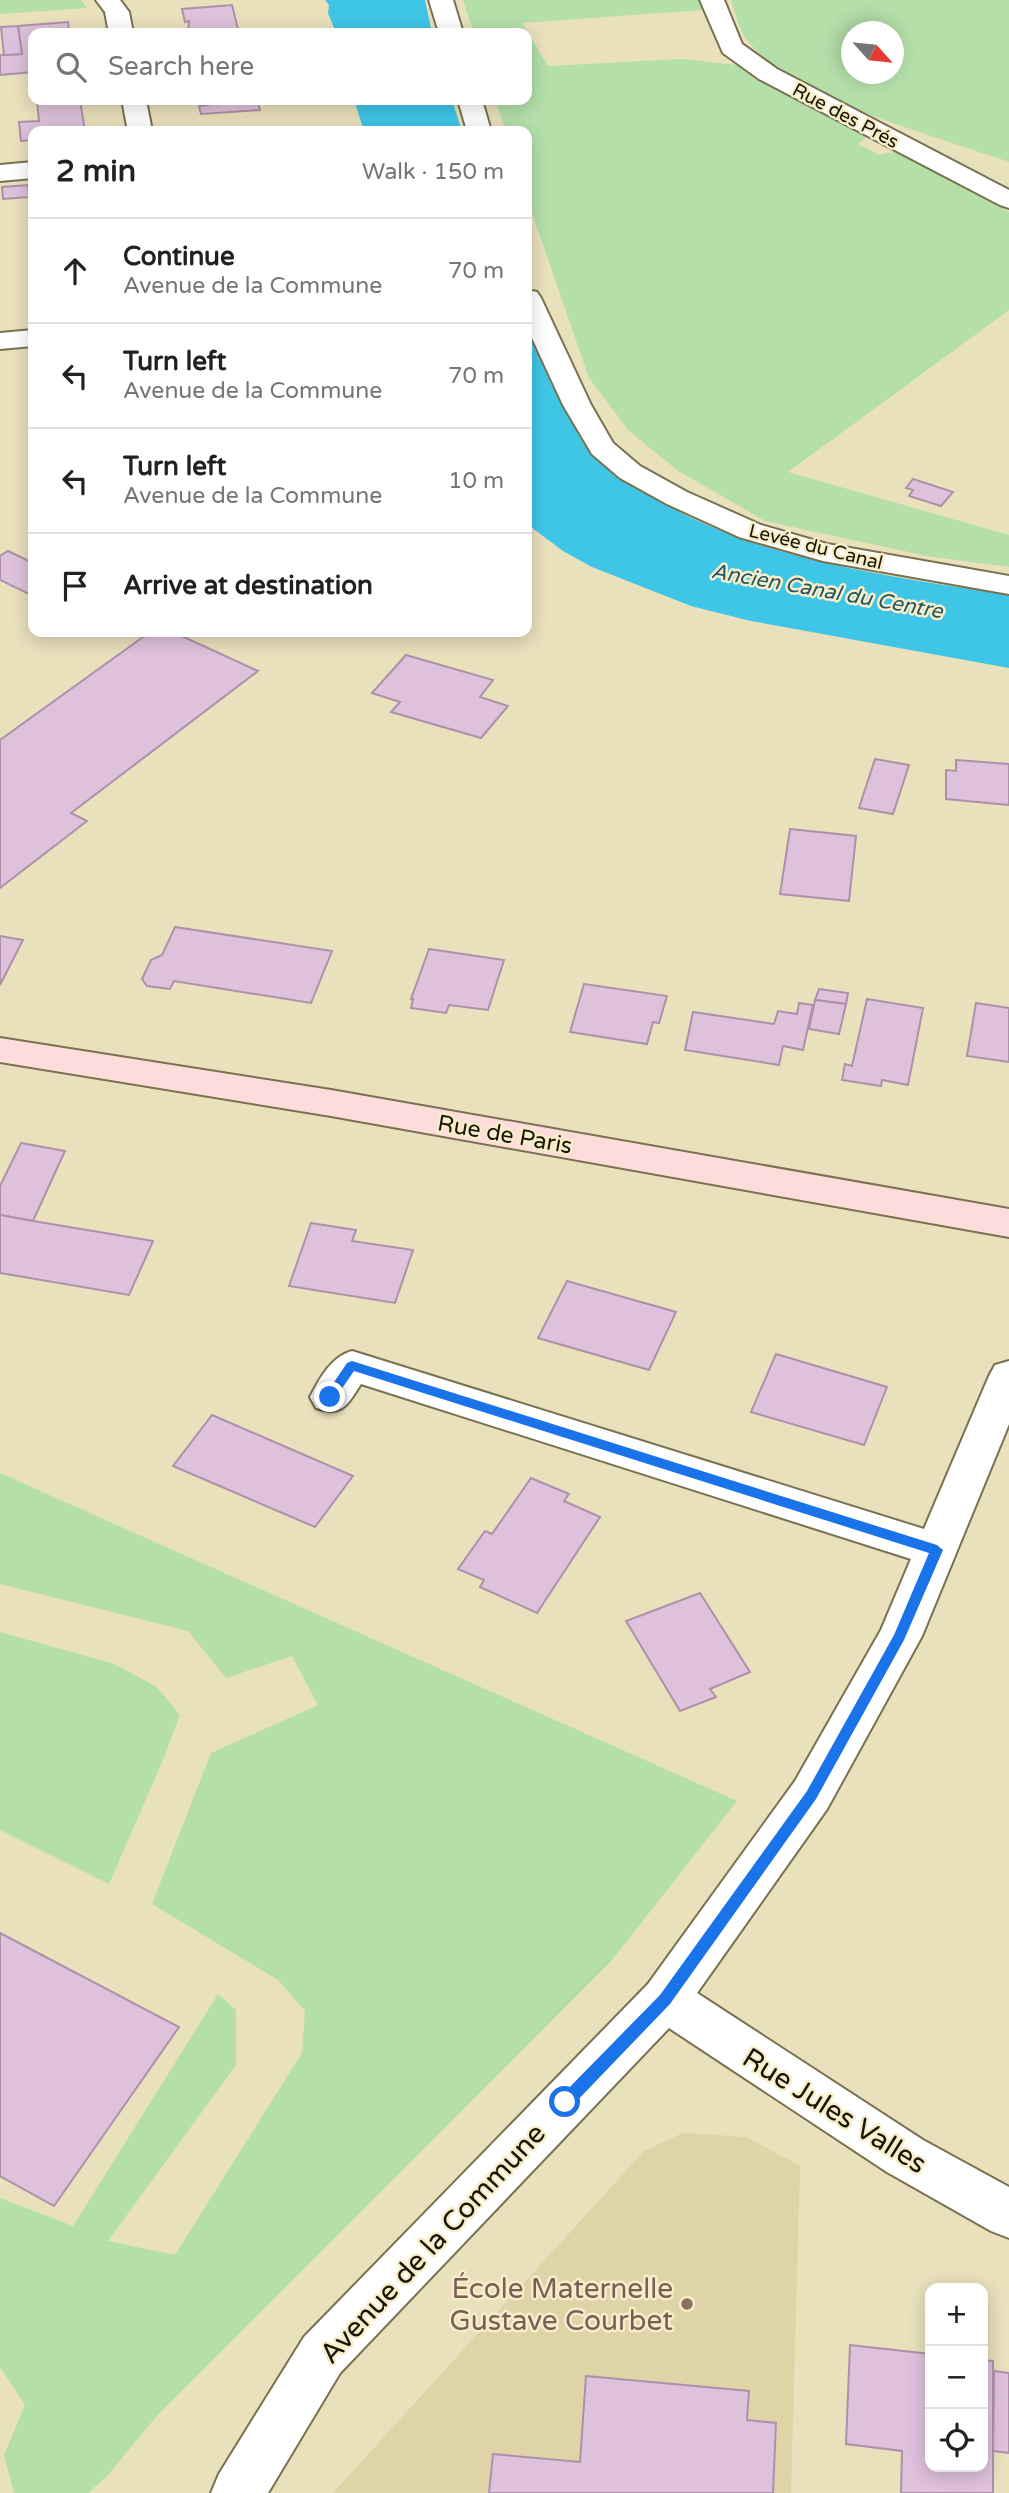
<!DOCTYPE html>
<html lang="en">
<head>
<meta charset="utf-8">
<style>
	:root { --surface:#fff; --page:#f6f6f6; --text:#202124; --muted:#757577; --line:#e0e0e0 }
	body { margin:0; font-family:"Varela Round",sans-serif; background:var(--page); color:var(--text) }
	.controls { position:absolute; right:21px; bottom:21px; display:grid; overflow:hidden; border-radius:14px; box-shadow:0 4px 18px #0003 }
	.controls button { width:63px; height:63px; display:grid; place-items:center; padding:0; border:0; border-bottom:2px solid var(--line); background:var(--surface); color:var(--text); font:35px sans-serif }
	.compass { position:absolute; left:841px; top:21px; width:63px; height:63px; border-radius:50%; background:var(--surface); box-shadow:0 4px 18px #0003; rotate:117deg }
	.stop { position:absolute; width:21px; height:21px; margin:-16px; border:5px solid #1a73e8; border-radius:50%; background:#fff }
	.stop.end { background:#1a73e8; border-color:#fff; box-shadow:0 2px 7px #0008 }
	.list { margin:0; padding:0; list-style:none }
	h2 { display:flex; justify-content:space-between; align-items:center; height:91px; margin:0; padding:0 28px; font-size:30px }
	h2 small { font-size:23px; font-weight:400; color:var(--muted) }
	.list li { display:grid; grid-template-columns:46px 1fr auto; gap:21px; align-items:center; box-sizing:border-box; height:105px; padding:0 28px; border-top:2px solid var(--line) }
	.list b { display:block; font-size:26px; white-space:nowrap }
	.list p { margin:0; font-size:23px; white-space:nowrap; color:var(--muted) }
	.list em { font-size:23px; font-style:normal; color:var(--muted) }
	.icon { flex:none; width:38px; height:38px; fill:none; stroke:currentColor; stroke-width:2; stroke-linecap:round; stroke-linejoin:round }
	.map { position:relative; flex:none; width:1009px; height:2493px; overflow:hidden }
	.search { position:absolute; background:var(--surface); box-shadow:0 4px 18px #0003; left:28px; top:28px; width:504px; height:77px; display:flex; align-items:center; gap:18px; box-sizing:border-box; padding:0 24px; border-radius:14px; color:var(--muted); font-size:26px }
	.panel { position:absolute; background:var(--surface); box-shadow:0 4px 18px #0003; left:28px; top:126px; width:504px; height:511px; border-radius:14px }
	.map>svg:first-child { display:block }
	.built { fill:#dfd3a8 }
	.green { fill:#b4dfa9; fill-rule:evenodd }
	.water { fill:#3fc6e7 }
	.building { fill:#dec1db; stroke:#ad91aa; stroke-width:2 }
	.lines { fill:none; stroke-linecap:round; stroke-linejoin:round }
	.minor-casing { stroke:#797150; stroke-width:4 }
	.secondary-casing { stroke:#797150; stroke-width:4 }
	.minor { fill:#fff; fill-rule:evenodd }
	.secondary { fill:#fddcdb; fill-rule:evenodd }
	.route { fill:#1a73e8 }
	.education-dot { fill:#8d6e63; stroke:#f7edc9; stroke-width:2.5 }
	.labels { text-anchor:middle; stroke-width:5; stroke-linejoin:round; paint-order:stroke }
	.far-street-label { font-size:19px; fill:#181407; stroke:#f7edc9 }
	.far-water-label { font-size:21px; font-style:italic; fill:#205665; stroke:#f7edc9 }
	.street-label { font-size:23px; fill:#181407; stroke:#f7edc9 }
	.near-street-label { font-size:28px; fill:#181407; stroke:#f7edc9 }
	.near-education-label { font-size:28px; fill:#785e54; stroke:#f7edc9; text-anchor:end }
</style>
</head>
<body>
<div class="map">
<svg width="1009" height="2493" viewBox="0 0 1009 2493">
	<rect width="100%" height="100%" fill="#e9e0bc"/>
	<!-- built -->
	<polygon class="built" points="683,2133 746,2137 800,2166 791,2493 333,2493 644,2151"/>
	<!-- green -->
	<g class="green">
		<polygon points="0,0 81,0 87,8 0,14"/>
		<polygon points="463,0 699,0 703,10 522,23 548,66 682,59 737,65 869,135 858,144 879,155 895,152 910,159 1009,212 1009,310 788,472 1009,535 1009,567 927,556 765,521 677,470 629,431 589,378 529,204 527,131 506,131 495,100 527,100 527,33 474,33"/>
		<path d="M731,0H1009V162C939,137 791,99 747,40C739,30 735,12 731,0ZM852,32H894V74H852Z"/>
		<polygon points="0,1473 737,1801 612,1960 155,2418 107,2476 88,2493 14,2493 4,2455 25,2405 0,2367 0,2198 73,2226 218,1994 236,2010 236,2065 108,2241 175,2255 302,2053 305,2011 278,1980 152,1904 211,1753 318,1705 292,1656 226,1678 188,1631 0,1584"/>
		<polygon points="0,1632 114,1664 157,1687 180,1715 163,1760 109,1884 0,1830"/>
	</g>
	<!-- water -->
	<g class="water">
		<polygon points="325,0 425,0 432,33 336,33 328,13 329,5"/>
		<polygon points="354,100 452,100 462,131 364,131"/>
		<path d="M527,329C542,366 556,395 576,428C580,435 581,441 586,447C601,463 622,477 640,489C749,560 884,575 1009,595V668L751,621L691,606L592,567L563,551L527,524Z"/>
	</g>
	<!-- building -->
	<g class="building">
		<polygon points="232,5 239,33 188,33 189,21 185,22 182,9"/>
		<polygon points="68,22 69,32 33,33 33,72 0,75 0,55 22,54 18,26"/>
		<polygon points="18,26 22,54 4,55 1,27"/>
		<polygon points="37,100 80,100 85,131 33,131 33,140 21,141 19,122 39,121"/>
		<polygon points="207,100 257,100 260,110 201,114 199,106 208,105"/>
		<polygon points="28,185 29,197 3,199 2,187"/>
		<polygon points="913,479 953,492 941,506 909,496 913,490 906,488"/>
		<polygon points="8,551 33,563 33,596 0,580 0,556"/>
		<polygon points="150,632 173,632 258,671 71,813 87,821 0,888 0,740"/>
		<polygon points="406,655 493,680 480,697 508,706 481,738 391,712 400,702 372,693"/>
		<polygon points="875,759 909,765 893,814 859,808"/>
		<polygon points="956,760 1009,764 1009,805 946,799 946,770 956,771"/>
		<polygon points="790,829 856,836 849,901 780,894"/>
		<polygon points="175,927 332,951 311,1003 174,981 170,989 147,986 142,979 151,960 162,955"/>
		<polygon points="0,936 23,940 0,985"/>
		<polygon points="429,949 504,960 488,1010 449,1005 446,1013 411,1008 413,999 411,999"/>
		<polygon points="584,984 667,996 659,1023 653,1022 647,1044 570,1032"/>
		<polygon points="819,989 848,993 846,1004 815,1000"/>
		<polygon points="867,999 923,1008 908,1085 882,1080 881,1086 842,1080 845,1064 852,1066"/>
		<polygon points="815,1000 846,1004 839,1034 809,1029"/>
		<polygon points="799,1003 813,1005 803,1050 783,1046 779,1065 685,1050 693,1012 774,1024 778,1011 797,1014"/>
		<polygon points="976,1003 1009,1008 1009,1062 967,1056"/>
		<polygon points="21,1143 65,1151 33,1221 0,1215 0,1186"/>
		<polygon points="0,1215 33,1221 153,1241 129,1295 0,1273"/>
		<polygon points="311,1223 356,1230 352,1241 413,1250 395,1303 289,1286"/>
		<polygon points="567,1281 676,1312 649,1370 538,1338"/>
		<polygon points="776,1354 887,1387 864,1445 751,1412"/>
		<polygon points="212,1415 353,1476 315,1527 173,1466"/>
		<polygon points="531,1478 569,1494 564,1501 600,1517 537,1613 480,1587 484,1580 458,1569 485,1531 492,1534"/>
		<polygon points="700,1593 750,1672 710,1689 716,1697 680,1711 626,1621"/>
		<polygon points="0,1933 179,2027 54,2206 0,2176"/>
		<polygon points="850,2345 930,2354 930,2467 983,2467 983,2360 993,2361 993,2493 901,2493 902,2451 846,2444"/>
		<polygon points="994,2371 1009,2373 1009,2453 993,2451"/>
		<polygon points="586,2376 749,2391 747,2420 776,2423 773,2493 489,2493 493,2454 580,2462"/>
	</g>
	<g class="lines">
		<!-- minor casing -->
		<g class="minor-casing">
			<g id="minor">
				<polygon points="96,0 120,0 129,12 133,33 109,33 105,12"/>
				<polygon points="429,0 453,0 463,33 439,33"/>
				<polygon points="700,0 724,0 742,44 777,69 1009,190 1009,208 1000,205 759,79 723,53"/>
				<polygon points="122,100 146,100 152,131 128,131"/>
				<polygon points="458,100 482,100 491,131 467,131"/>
				<polygon points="33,162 33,178 0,181 0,165"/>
				<polygon points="527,290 537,292 541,298 591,405 613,443 640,466 687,492 761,525 827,544 1009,576 1009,594 823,561 739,537 667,504 620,478 592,454 563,405 527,327"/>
				<polygon points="33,330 33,346 0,349 0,333"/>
				<path d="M352,1351L924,1529L989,1376L995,1365L1009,1361V1424L922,1636L827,1809L697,1993L923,2140L1009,2187V2238L991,2231L887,2172L669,2028L340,2373L268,2493H211L219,2474L304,2337L648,1984L795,1781L881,1630L911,1559L361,1384C347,1405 343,1417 316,1408L310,1397C320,1378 331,1357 352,1351Z"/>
			</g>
		</g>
		<!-- secondary casing -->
		<g class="secondary-casing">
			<polygon id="secondary" points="0,1038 331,1090 1009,1209 1009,1237 331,1116 0,1062"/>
		</g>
		<!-- minor -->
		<use href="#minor" class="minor"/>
		<!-- secondary -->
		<use href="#secondary" class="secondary"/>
	</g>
	<!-- route -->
	<polygon class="route" points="352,1361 937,1545 943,1550 904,1640 816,1799 670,2004 571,2107 565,2109 560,2107 558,2102 560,2097 660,1995 807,1791 894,1635 929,1553 354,1371 334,1400 326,1400 326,1394 347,1363"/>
	<!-- markers -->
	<circle class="education-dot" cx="687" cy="2304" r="7"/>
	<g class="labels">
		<!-- far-street labels -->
		<g class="far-street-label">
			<text transform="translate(846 115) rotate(28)" y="7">Rue des Prés</text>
			<text transform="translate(816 546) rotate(14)" y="7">Levée du Canal</text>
		</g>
		<!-- far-water labels -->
		<g class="far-water-label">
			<text transform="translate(827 591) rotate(10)" y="7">Ancien Canal du Centre</text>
		</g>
		<!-- street labels -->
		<g class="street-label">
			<text transform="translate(505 1134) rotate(10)" y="8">Rue de Paris</text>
		</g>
		<!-- near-street labels -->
		<g class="near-street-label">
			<text transform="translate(835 2110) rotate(32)" y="10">Rue Jules Valles</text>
			<text transform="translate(432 2243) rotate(-47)" y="10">Avenue de la Commune</text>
		</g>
		<!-- near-education labels -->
		<g class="near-education-label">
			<text x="673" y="2298">École Maternelle<tspan x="673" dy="32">Gustave Courbet</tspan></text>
		</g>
	</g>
</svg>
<div class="controls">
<button>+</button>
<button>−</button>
<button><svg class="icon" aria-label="locate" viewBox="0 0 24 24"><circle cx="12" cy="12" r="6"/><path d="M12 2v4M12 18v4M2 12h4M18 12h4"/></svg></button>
</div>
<svg class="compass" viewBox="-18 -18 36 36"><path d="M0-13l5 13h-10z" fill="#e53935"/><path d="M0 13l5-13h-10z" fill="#757577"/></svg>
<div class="stop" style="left:565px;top:2102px"></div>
<div class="stop end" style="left:330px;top:1397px"></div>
<div class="search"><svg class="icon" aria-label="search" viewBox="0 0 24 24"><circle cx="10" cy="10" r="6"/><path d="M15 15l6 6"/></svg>Search here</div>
<section class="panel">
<h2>2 min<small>Walk · 150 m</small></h2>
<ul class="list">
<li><svg class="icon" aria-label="ahead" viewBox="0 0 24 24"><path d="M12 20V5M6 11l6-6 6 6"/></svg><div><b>Continue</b><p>Avenue de la Commune</p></div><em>70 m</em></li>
<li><svg class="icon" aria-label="left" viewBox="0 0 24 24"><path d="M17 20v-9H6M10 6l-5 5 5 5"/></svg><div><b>Turn left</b><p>Avenue de la Commune</p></div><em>70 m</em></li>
<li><svg class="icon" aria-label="left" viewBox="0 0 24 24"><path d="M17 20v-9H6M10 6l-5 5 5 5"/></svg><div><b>Turn left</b><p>Avenue de la Commune</p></div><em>10 m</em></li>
<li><svg class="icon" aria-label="arrive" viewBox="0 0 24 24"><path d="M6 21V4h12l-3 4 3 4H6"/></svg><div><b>Arrive at destination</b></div></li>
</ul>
</section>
</div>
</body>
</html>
